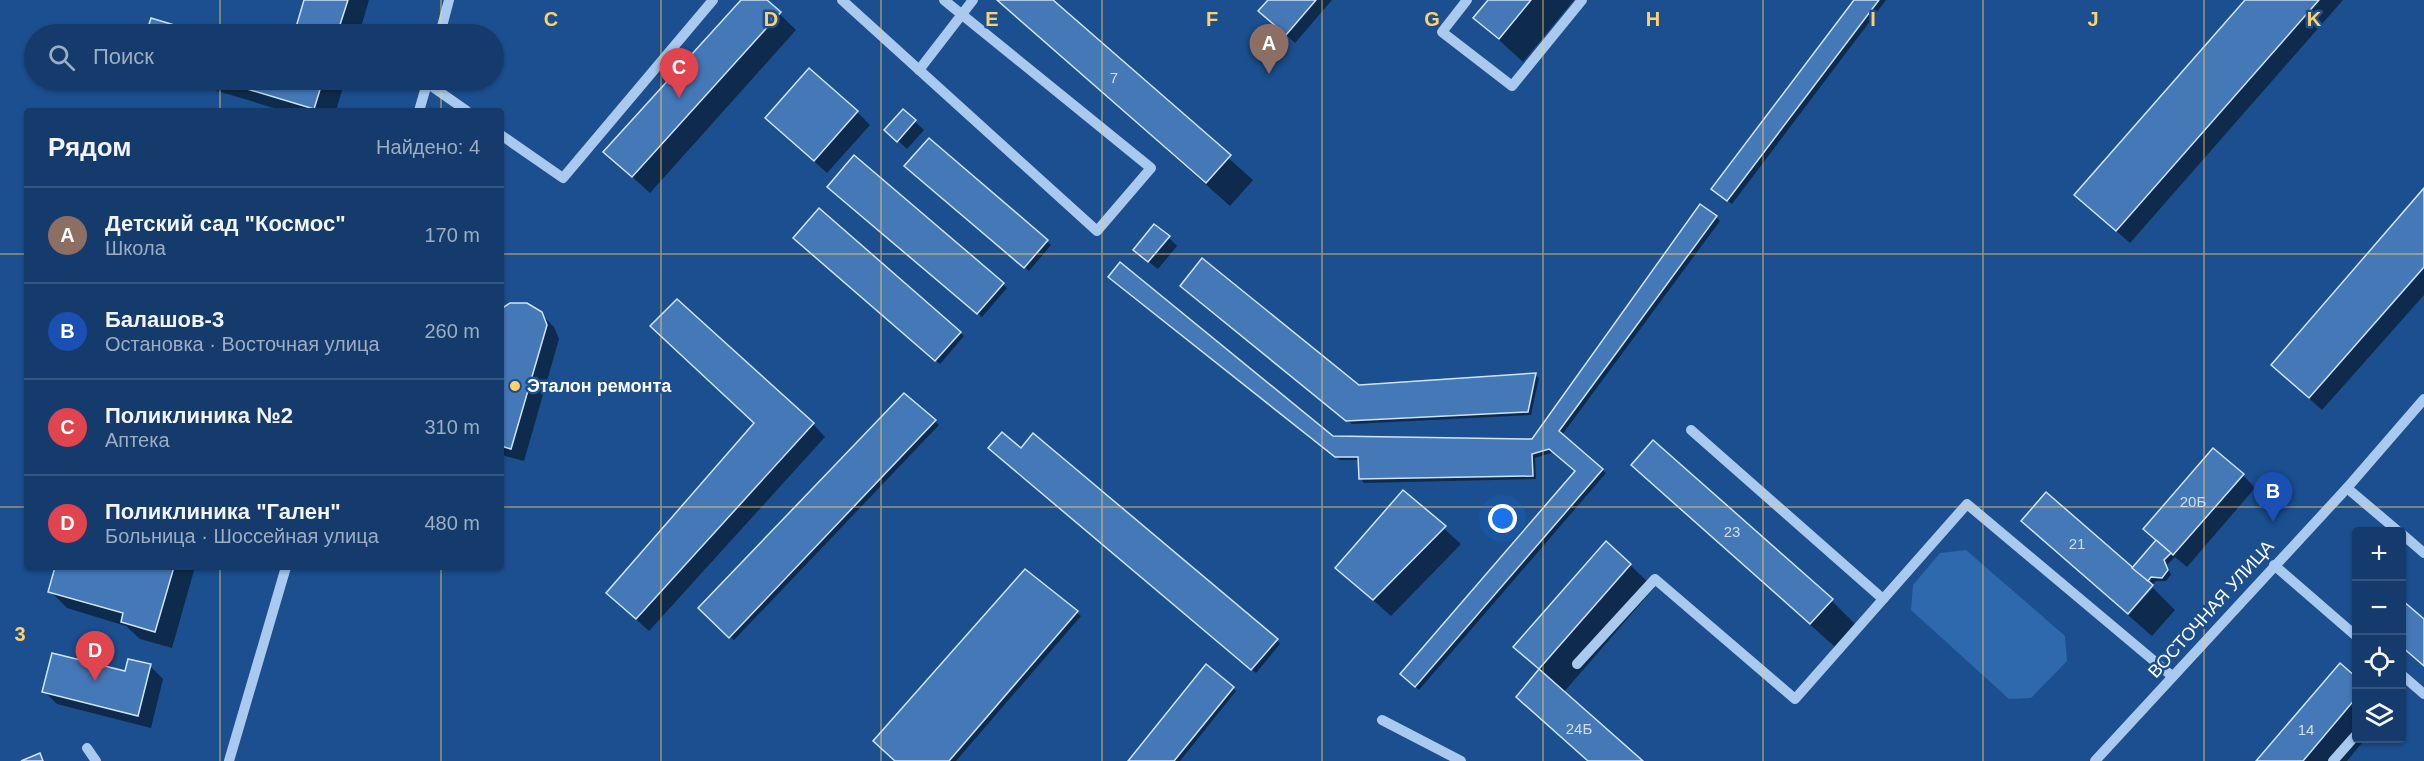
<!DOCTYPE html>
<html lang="ru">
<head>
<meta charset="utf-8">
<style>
	:root { --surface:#143b6b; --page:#1d4271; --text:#f1f3f6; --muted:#9dadc1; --line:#33557e; --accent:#bca0f2 }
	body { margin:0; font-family:Helvetica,sans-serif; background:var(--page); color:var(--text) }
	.controls { position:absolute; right:18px; bottom:18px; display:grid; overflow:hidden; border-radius:6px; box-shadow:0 2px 4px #0004 }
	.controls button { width:54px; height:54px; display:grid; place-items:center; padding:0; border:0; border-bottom:2px solid var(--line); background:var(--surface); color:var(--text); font:30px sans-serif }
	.you { position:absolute; left:1503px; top:519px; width:21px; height:21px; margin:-15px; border:4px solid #fff; border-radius:50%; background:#1a73e8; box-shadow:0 0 0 9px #1a73e833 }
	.badge { display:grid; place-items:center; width:39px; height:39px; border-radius:50%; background:var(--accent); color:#fff; font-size:20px; font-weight:700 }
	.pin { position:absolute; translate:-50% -50px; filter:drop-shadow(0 2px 3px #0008) }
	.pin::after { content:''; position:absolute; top:32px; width:21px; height:18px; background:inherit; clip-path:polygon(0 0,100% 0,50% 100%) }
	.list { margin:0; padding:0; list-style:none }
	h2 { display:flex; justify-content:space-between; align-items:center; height:78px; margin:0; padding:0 24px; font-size:26px }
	h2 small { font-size:20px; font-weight:400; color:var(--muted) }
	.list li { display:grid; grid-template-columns:39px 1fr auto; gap:18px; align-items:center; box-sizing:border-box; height:96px; padding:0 24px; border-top:2px solid var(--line) }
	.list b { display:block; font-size:22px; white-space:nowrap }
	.list p { margin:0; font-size:20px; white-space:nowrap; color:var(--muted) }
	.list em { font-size:20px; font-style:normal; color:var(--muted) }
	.icon { flex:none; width:33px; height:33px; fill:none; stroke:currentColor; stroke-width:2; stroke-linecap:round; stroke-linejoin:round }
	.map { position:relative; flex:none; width:2424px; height:761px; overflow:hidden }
	.search { position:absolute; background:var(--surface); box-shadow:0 2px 4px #0004; left:24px; top:24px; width:480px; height:66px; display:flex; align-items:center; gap:15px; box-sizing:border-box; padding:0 21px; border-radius:33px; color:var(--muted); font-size:22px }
	.panel { position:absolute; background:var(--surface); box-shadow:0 2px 4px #0004; left:24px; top:108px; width:480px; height:462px; border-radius:6px }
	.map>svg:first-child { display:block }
	.green { fill:#2e69ad }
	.shadow { fill:#0007 }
	.building { fill:#4478b7; stroke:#cfe3fa; stroke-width:1.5 }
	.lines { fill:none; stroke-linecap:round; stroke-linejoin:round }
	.minor { stroke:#a9c9ee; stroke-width:10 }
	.grid { fill:none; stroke:#ffd166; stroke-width:1.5; stroke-opacity:0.55 }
	.poi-dot { fill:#ffd166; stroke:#1b4f8f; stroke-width:2 }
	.labels { text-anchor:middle; stroke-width:5; stroke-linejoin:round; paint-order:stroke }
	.number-label { font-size:15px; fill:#d0dded }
	.poi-label { font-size:18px; font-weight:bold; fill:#fff; stroke:#1b4f8f; text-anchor:start }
	.street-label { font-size:18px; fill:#fff; stroke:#1b4f8f }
	.grid-label { font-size:20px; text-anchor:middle; font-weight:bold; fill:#ffd166; stroke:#1b4f8f; stroke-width:5; stroke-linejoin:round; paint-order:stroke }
</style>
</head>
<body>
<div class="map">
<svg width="2424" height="761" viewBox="0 0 2424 761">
	<rect width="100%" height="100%" fill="#1b4f8f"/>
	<!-- green -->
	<polygon class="green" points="1966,550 2065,636 2067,661 2031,698 2009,699 1911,610 1913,585 1940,553"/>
	<!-- shadow -->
	<g class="shadow">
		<polygon points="306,0 369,0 359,34 295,34"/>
		<polygon points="743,0 765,0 796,30 650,193 605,152"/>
		<polygon points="999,0 1051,0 1253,180 1230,206"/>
		<polygon points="1270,0 1332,0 1295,43 1268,19"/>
		<polygon points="1490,0 1574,0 1523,62 1475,18"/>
		<polygon points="1856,0 1886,0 1732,204 1717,193"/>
		<polygon points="2247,0 2343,0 2130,243 2089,207"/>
		<polygon points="152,20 199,34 148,34"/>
		<polygon points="181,80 345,80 336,111 284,111"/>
		<polygon points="903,111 924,130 907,149 886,129"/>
		<polygon points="857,112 870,125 827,173 767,118"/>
		<polygon points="929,140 1051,245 1029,271 910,170"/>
		<polygon points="854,157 1007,288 982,317 833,190"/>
		<polygon points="2424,190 2424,295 2322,410 2285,377"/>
		<polygon points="1716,217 1720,221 1562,435 1606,473 1419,690 1402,674 1577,472 1554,452 1535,458 1536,479 1364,483 1361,479 1360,460 1340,460 1114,280 1333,437 1532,440"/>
		<polygon points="1168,237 1177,246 1158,269 1144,258"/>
		<polygon points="799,241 960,333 964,336 940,364"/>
		<polygon points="1186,290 1358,386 1535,375 1539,378 1531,415 1352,424"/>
		<polygon points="501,312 541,314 554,327 559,339 524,461 501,455"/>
		<polygon points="904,395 939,425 734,640 700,608"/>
		<polygon points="813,424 825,437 649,631 621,606"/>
		<polygon points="994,452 1277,640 1280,644 1256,673"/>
		<polygon points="1633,465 1831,600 1855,624 1835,647"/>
		<polygon points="2243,475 2255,488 2187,567 2175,557 2167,565 2171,575 2166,581 2156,581 2126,613 2023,521 2132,570 2157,541"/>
		<polygon points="1403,492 1461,544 1391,616 1337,568"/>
		<polygon points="1630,565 1654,588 1563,693 1640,761 1587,761 1518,697 1540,671 1515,647"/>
		<polygon points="57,567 195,567 172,648 140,639 126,626 67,608 50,591"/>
		<polygon points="1025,571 1081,616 956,761 897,761"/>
		<polygon points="2153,588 2175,610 2152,636 2128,615"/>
		<polygon points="2402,602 2424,621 2424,667 2402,648"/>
		<polygon points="2340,665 2356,679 2356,738 2366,738 2347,761 2258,761"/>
		<polygon points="150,666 163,679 151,728 57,704 44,691"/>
		<polygon points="1233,688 1236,691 1180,761 1130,761"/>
	</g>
	<!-- building -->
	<g class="building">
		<polygon points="304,0 348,0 337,34 294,34"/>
		<polygon points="741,0 767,0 781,12 632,177 603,152"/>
		<polygon points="997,0 1053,0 1231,155 1206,183"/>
		<polygon points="1268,0 1316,0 1286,35 1258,11"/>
		<polygon points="1488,0 1531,0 1499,39 1473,18"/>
		<polygon points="1854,0 1879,0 1727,201 1711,189"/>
		<polygon points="2245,0 2319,0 2116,231 2074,195"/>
		<polygon points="151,18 204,34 146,34"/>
		<polygon points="809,68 858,111 814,161 765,118"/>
		<polygon points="217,80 323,80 314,109"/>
		<polygon points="903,109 916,120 897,142 884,130"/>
		<polygon points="929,138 1048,240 1024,268 904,166"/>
		<polygon points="854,155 1004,283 977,314 827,187"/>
		<polygon points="2424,188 2424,267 2309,398 2271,365"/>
		<polygon points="1700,204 1717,216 1559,431 1603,469 1415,687 1400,674 1575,471 1549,449 1532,454 1533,476 1359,479 1358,457 1335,457 1108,277 1120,262 1333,436 1532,439"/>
		<polygon points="819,208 961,332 935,361 793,238"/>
		<polygon points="1154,224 1170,236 1148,262 1133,250"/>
		<polygon points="1202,258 1359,385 1536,373 1528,412 1346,421 1180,286"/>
		<polygon points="677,299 814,423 636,619 606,593 754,423 650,326"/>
		<polygon points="510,303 527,303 542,312 547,325 511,449 501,446 501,309"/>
		<polygon points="904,393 936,420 729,638 698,608"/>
		<polygon points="1002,432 1021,448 1033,433 1278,639 1251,670 988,448"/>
		<polygon points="1653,440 1833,599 1810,624 1631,465"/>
		<polygon points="2213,448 2244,474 2173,555 2143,529"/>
		<polygon points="1403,490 1446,526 1373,600 1335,568"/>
		<polygon points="2046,492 2153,585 2128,614 2021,521"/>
		<polygon points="2156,540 2171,553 2164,560 2168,570 2162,578 2151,577 2148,581 2132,568"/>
		<polygon points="1606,541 1631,564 1539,669 1513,647"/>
		<polygon points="55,567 174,567 155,632 121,622 123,613 48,592"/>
		<polygon points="1025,569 1078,611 949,761 895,761 873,741"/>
		<polygon points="2402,600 2424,619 2424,666 2402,647"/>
		<polygon points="52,653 125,671 128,659 151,664 138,716 42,692"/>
		<polygon points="2340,663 2356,677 2356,698 2303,761 2256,761"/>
		<polygon points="1206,664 1234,687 1174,761 1128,761"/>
		<polygon points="1539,669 1643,761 1588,761 1516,697"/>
		<polygon points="40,753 43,761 21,761"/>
	</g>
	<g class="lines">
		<!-- minor -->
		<g class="minor">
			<polyline points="842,0 1097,231 1151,168 944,0"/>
			<polyline points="1467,0 1442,32 1512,86 1582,0"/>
			<polyline points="440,34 449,0"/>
			<polyline points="919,70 973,0"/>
			<polyline points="427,83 467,111"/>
			<polyline points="419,111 428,80"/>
			<polyline points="501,135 563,178 713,0"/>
			<polyline points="1691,430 1883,599"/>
			<polyline points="2347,488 2399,532"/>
			<polyline points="2402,534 2424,553"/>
			<polyline points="2274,565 2356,636"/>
			<polyline points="1577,664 1655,579 1795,699 1967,504 2172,676"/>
			<polyline points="2402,675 2424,694"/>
			<polyline points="1382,720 1461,761"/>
			<polyline points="87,748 96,761"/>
			<polyline points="229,761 286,567"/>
			<polyline points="2095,761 2347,488 2424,399"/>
			<polyline points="2333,761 2356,735"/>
		</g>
	</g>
	<!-- grid -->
	<path class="grid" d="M220,0V34M441,0V34M661,0V761M881,0V761M1102,0V761M1322,0V761M1543,0V761M1763,0V761M1983,0V761M2204,0V761M220,80V111M441,80V111M0,254H27M501,254H2424M0,507H27M501,507H2424M220,567V761M441,567V761"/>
	<!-- markers -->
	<circle class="poi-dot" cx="515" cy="386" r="6"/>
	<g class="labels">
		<!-- number labels -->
		<g class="number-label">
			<text x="1114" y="83">7</text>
			<text x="2193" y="507">20Б</text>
			<text x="1732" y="537">23</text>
			<text x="2077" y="549">21</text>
			<text x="1579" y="734">24Б</text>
			<text x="2306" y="735">14</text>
		</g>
		<!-- poi labels -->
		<g class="poi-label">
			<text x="527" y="392">Эталон ремонта</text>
		</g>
		<!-- street labels -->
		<g class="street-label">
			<text transform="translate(2211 609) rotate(-48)" y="6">ВОСТОЧНАЯ УЛИЦА</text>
		</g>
	</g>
	<g class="grid-label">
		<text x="551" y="26">C</text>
		<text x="771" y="26">D</text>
		<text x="992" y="26">E</text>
		<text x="1212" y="26">F</text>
		<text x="1432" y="26">G</text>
		<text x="1653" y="26">H</text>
		<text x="1873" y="26">I</text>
		<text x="2093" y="26">J</text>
		<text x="2314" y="26">K</text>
		<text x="20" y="641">3</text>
	</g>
</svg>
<div class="controls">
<button>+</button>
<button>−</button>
<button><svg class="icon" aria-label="locate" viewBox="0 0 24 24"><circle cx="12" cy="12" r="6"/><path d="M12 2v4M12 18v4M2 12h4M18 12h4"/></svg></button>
<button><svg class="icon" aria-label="layers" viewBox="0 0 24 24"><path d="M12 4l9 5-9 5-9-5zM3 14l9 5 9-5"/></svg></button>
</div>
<div class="you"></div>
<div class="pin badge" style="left:1269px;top:74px;background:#8d6e63">A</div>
<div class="pin badge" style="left:2273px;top:522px;background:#1a4fb4">B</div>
<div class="pin badge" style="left:679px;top:98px;background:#e0444e">C</div>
<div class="pin badge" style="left:95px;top:681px;background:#e0444e">D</div>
<div class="search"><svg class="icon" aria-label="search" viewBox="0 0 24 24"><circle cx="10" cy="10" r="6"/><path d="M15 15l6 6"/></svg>Поиск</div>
<section class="panel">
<h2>Рядом<small>Найдено: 4</small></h2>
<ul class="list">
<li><span class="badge" style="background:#8d6e63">A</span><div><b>Детский сад &quot;Космос&quot;</b><p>Школа</p></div><em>170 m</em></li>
<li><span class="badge" style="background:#1a4fb4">B</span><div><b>Балашов-3</b><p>Остановка · Восточная улица</p></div><em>260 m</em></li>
<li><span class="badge" style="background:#e0444e">C</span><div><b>Поликлиника №2</b><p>Аптека</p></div><em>310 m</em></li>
<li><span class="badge" style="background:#e0444e">D</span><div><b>Поликлиника &quot;Гален&quot;</b><p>Больница · Шоссейная улица</p></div><em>480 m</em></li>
</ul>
</section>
</div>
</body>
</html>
